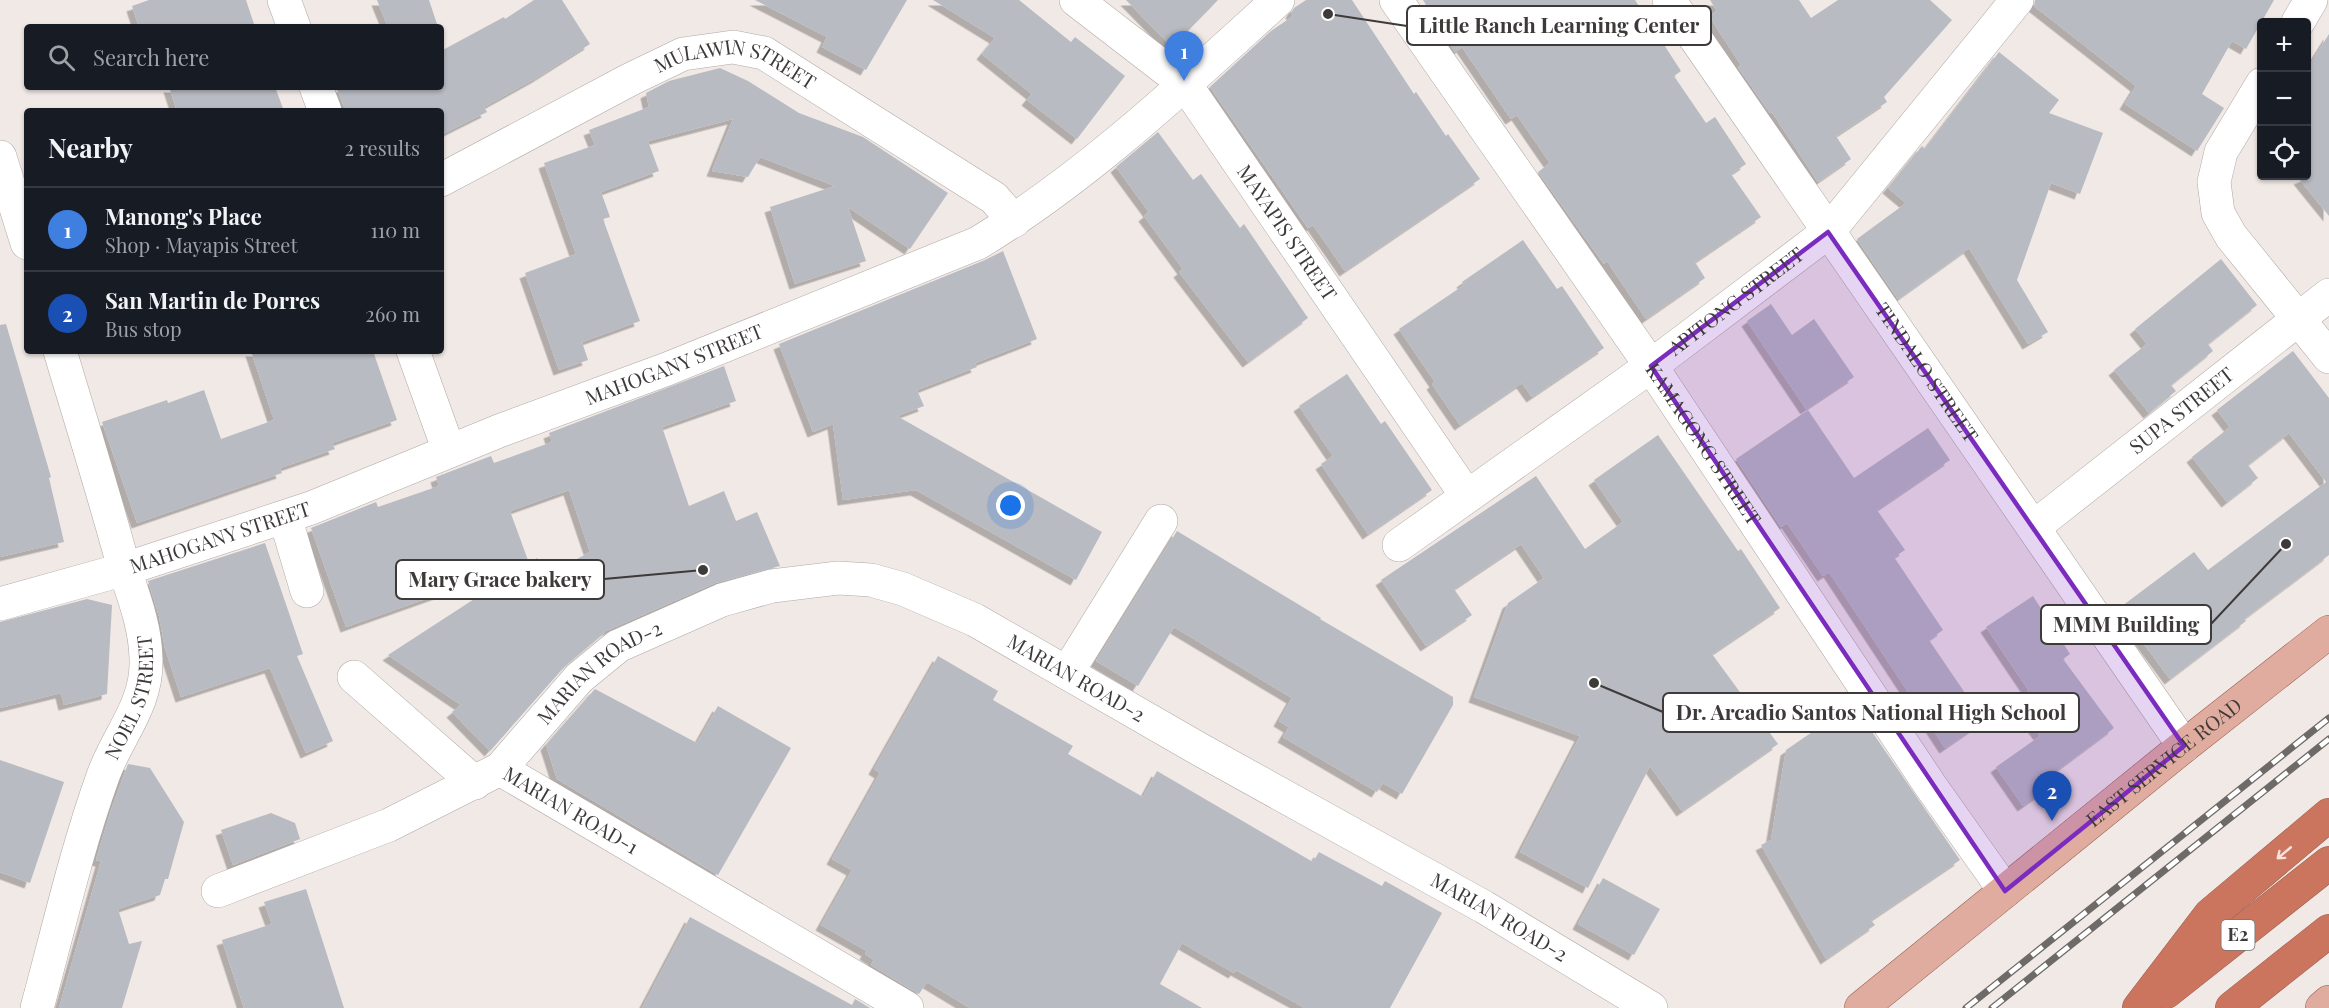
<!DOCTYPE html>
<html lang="en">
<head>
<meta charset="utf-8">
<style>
	:root { --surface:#171b24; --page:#20242c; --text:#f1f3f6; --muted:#9ea1a6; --line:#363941; --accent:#7c3aed }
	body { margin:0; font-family:"Playfair Display",serif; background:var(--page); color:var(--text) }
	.controls { position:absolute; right:18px; top:18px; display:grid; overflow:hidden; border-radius:6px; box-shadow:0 2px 4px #0004 }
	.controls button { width:54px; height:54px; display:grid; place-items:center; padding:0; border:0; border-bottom:2px solid var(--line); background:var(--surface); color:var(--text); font:30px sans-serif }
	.you { position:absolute; left:1011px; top:506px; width:21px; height:21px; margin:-15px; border:4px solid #fff; border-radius:50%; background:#1a73e8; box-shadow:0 0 0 9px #1a73e833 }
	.badge { display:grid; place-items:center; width:39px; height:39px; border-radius:50%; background:var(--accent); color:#fff; font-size:20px; font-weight:700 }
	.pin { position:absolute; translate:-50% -50px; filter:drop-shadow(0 2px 3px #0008) }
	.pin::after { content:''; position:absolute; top:32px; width:21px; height:18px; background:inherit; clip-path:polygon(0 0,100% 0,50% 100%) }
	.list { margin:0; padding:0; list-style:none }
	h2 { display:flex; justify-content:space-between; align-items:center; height:78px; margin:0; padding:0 24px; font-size:26px }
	h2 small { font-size:20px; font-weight:400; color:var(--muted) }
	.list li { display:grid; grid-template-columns:39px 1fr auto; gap:18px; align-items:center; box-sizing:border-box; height:84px; padding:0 24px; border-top:2px solid var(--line) }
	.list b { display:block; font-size:22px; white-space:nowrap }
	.list p { margin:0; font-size:20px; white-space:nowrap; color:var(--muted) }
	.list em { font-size:20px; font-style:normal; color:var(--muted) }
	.icon { flex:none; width:33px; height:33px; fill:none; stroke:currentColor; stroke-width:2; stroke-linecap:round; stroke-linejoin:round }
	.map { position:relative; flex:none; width:2329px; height:1008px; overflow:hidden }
	.search { position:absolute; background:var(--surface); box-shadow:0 2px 4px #0004; left:24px; top:24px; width:420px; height:66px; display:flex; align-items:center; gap:15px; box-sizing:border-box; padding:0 21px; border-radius:6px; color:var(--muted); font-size:22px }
	.panel { position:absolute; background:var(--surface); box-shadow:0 2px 4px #0004; left:24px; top:108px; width:420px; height:246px; border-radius:6px }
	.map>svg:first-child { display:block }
	.building { fill:#b8bbc2; fill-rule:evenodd; filter:url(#shadow) }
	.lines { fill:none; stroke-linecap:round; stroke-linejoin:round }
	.minor-casing { stroke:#b0a8a5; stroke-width:34 }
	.major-casing { stroke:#996052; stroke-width:34 }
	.highway-casing { stroke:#996052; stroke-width:34 }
	.minor { stroke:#fff; stroke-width:33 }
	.major { stroke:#e0ac9f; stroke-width:33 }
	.highway { stroke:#cb755f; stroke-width:33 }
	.rail-casing { stroke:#6e6a68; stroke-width:7 }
	.rail { stroke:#fff; stroke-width:4.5; stroke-dasharray:14; stroke-linecap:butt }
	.oneway { stroke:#f5e3df }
	.marked { fill:#7b2cbf; fill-opacity:0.2; stroke:#7b2cbf; stroke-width:4.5; stroke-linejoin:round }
	.labels { text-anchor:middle; stroke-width:4.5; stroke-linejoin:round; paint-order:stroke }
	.shield { fill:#fff; stroke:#777574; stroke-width:1.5 }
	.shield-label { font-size:18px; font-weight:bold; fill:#3d3a39 }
	.street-label { font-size:20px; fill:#3d3a39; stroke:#fff }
	.leader { fill:none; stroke:#3d3a39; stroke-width:2 }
	.callout-dot { fill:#3d3a39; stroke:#fff; stroke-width:2 }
	.callout { fill:#fff; stroke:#3d3a39; stroke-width:2 }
	.callout-label { font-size:21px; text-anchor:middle; font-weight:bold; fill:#3d3a39 }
</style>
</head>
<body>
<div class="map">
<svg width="2329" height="1008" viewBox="0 0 2329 1008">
	<defs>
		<filter id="shadow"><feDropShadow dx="-5.5" dy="5.5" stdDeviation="0" flood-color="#0004"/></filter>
	</defs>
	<rect width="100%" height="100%" fill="#f1e9e6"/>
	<!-- building -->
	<g class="building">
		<polygon points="149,0 246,0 255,27 139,27 132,6"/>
		<polygon points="377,0 429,0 438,27 388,27"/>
		<polygon points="534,0 562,0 590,44 538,77 484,107 487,112 441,135 441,111 346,111 336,87 441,87 441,51 504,17 505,19"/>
		<polygon points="755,0 907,0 866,70 822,47 827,37"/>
		<polygon points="933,0 1019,0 1071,42 1075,37 1125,76 1077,139 1027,100 1032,94 982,54 995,38"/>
		<polygon points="1126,0 1218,0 1172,47"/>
		<polygon points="1306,0 1352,0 1414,94 1416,92 1446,136 1448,134 1480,179 1345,271 1313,225 1308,228 1210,87 1271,31 1293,16 1291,13 1294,8"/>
		<polygon points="1423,0 1635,0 1681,71 1674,76 1706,123 1715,117 1746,164 1731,174 1761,217 1695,262 1705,278 1646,319 1607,261 1604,264 1538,172 1550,163 1517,115 1511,119 1462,47 1455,52"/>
		<polygon points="1710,0 1799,0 1811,18 1838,0 1930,0 1952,20 1884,97 1887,102 1836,136 1851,159 1818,182 1772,112 1770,113 1738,67 1741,65 1709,16 1717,11"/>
		<polygon points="2035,0 2274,0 2246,49 2232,41 2202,94 2224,108 2197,151 2125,104 2136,86 2034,6"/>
		<polygon points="2329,34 2329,216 2299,179 2307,176 2307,69"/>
		<polygon points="1999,52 2059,100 2049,113 2103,133 2080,194 2051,183 2017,280 2048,332 2028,344 1969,248 1898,299 1857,239 1906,203 1888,188 1922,146 1925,149"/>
		<polygon points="720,68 748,81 799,113 863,137 948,193 910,249 848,207 866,261 795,284 770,207 835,186 760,157 748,177 712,171 733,119 648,141 659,171 601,192 610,217 603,219 640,321 582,342 588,360 559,370 525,273 576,254 544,163 595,145 589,130 649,107 646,93 669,81"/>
		<polygon points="169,87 275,87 284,111 177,111"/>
		<polygon points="1158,132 1193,180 1201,174 1240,228 1244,224 1308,318 1248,362 1179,272 1183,269 1144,216 1149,212 1116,167"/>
		<polygon points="1523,240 1557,289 1562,286 1604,348 1532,397 1522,383 1460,425 1432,384 1435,382 1399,329 1464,285 1462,282"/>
		<polygon points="1003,251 1037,339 975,363 977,367 917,390 924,406 897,416 1102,532 1076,580 916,490 843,500 833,424 813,432 779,344 985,260"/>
		<polygon points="2221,259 2257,305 2208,344 2213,351 2171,385 2176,391 2149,413 2114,370 2147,344 2135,329"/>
		<polygon points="1771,304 1792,335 1814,319 1854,377 1806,409 1747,321"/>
		<polygon points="6,324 51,477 49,478 64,542 0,557 0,325"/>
		<polygon points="251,351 373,351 397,420 332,443 335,449 280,468 282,473 137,523 102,422 167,400 168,403 204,390 221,439 274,420"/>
		<polygon points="2293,351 2329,398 2329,555 2244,619 2246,621 2170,679 2118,609 2194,552 2208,570 2326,482 2289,433 2248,465 2258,478 2227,502 2192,457 2230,427 2217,410"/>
		<path d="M724,366L736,401L662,427L689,506L724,491L736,521L757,512L780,566L715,583L606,631L565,666L490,751L452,712L461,705L388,655L505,579L502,572L346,627L311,528L376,502L378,507L439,486L436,477L491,456L494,463L552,442L549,433ZM569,490L590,552L547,575L537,558L529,563L510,511Z"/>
		<polygon points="1347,374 1381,424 1385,421 1432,490 1368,534 1321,464 1333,456 1299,406"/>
		<polygon points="1808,410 1854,478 1928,428 1950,460 1877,510 1905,550 1894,557 1943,630 1929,640 1984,721 1945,748 1829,572 1823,576 1787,523 1781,527 1736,459"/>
		<polygon points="1658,435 1738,551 1741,549 1780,608 1712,654 1778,744 1682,811 1650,766 1588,888 1520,852 1580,736 1474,697 1508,603 1544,578 1521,544 1454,589 1472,615 1426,646 1381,580 1536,476 1585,549 1623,522 1594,480"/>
		<polygon points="1177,531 1321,618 1320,619 1453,697 1453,705 1402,794 1383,783 1377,792 1283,737 1289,727 1279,721 1292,698 1174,627 1138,686 1096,661"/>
		<polygon points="265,543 303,654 297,656 333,741 306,753 270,668 181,697 165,648 159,616 148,581"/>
		<polygon points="2033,596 2070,654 2063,659 2114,728 2055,772 2061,779 2023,806 1996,767 2040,736 2015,702 2029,691 1986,627"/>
		<polygon points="87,599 112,605 107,694 64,705 61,693 0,708 0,622"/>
		<polygon points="938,656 998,691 993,700 1073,746 1068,754 1143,797 1157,771 1313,862 1319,852 1382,886 1385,881 1442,913 1390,1008 1305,1008 1236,970 1234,973 1182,943 1160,984 1202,1008 970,1008 927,982 919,994 871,965 874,960 865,954 867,951 821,925 852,870 832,859 880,773 874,769"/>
		<polygon points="595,689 697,743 718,706 791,748 718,875 557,779 546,745"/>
		<polygon points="1853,704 1960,860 1871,920 1875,925 1826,959 1761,845 1771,840 1786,750"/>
		<polygon points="0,760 64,782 30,883 0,872"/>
		<polygon points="128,764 150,768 184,822 168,879 165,879 160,895 118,909 129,944 142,941 122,1008 59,1008 101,861 96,860 111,810"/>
		<polygon points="271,813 295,823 300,839 233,865 221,830"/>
		<polygon points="1603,878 1660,909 1634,955 1578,924"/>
		<polygon points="306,889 344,1008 244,1008 222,940 272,924 264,902"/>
		<polygon points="690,917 852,1005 855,999 870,1008 642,1008"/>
	</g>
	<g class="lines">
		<!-- minor casing -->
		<g class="minor-casing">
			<g id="minor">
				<polyline points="284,0 294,27"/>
				<path id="s1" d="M1076,0L1185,84L1466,495"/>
				<path id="s2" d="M1396,0L1651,366L1930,785L2005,891"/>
				<path id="s3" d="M1669,0L2184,746"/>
				<polyline points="2298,22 2311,0"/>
				<polyline points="2262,84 2221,152 2214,182 2218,213 2231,236 2329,357"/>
				<polyline points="316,87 325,111"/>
				<polyline points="0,157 27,243"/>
				<path id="s4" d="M441,180L631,79L683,54L733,47L764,53L994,198L1014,221"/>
				<polyline points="413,351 449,451"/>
				<polyline points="285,517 307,591"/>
				<path id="s5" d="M2034,527L2329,295"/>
				<path id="s6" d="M1399,545L1651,366L1828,232L2017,0"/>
				<path id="s7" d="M0,604L125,569L311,508L499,431L667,369L978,243C1088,176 1183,86 1278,0"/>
				<polyline points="1067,673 1161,521"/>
				<polyline points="354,677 475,783"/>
				<path id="s8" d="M500,769L907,1008"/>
				<path id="s9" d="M218,891L389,825L500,769L579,678L618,646L722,600L772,586L838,578L871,580L903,589L975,620L1199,749L1484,907L1651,1008"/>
				<path id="s10" d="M37,1008C58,931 76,851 103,776C118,734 148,705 146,658C145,623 132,593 122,561C103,491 81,421 60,351"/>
			</g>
		</g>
		<!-- major casing -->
		<g class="major-casing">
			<g id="major">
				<path id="s11" d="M1861,1008L2184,746L2329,632"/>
				<polyline points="2322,1008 2329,1002"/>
			</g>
		</g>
		<!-- highway casing -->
		<g class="highway-casing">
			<g id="highway">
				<polyline points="2166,992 2329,863"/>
				<polyline points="2139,1008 2210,915 2329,815"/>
				<polyline points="2232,1008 2329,931"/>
			</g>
		</g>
		<!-- minor -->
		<use href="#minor" class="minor"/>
		<!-- major -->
		<use href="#major" class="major"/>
		<!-- highway -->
		<use href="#highway" class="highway"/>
		<!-- rail casing -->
		<g class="rail-casing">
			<g id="rail">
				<polyline points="1966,1008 2329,718"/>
				<polyline points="1992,1008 2329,739"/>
			</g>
		</g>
		<!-- rail -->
		<use href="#rail" class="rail"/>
	</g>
	<!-- one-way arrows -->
	<defs><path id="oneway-shaft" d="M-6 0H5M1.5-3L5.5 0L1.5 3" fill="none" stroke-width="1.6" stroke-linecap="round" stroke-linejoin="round" transform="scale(1.5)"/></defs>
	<use class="oneway" href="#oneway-shaft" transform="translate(2284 853) rotate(140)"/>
	<!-- marked area -->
	<path class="marked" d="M1828,232L2184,746L2005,891L1651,366Z"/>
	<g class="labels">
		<!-- shield labels -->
		<rect class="shield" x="2221.5" y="920" width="33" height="30" rx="4.5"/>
		<g class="shield-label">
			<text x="2238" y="941">E2</text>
		</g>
		<!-- street labels -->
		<g class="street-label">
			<text dy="7" stroke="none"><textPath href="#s4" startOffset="328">MULAWIN STREET</textPath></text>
			<text dy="7" stroke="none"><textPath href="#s1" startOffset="318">MAYAPIS STREET</textPath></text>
			<text dy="7" stroke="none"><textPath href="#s6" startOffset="416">APITONG STREET</textPath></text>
			<text dy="7" stroke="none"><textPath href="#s7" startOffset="716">MAHOGANY STREET</textPath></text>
			<text dy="7" stroke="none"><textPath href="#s3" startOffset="453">TINDALO STREET</textPath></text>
			<text dy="7" stroke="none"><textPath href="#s5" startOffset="188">SUPA STREET</textPath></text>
			<text dy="7" stroke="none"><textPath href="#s2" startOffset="540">KAMAGONG STREET</textPath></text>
			<text dy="7" stroke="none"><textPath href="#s7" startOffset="230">MAHOGANY STREET</textPath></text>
			<text dy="7" stroke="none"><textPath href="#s9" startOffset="448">MARIAN ROAD-2</textPath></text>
			<text dy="7" stroke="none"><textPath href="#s9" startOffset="972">MARIAN ROAD-2</textPath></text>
			<text dy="7" stroke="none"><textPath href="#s10" startOffset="326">NOEL STREET</textPath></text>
			<text dy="7" stroke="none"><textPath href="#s11" startOffset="390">EAST SERVICE ROAD</textPath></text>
			<text dy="7" stroke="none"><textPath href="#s8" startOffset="82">MARIAN ROAD-1</textPath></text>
			<text dy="7" stroke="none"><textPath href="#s9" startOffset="1458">MARIAN ROAD-2</textPath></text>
		</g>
	</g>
	<!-- callouts -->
	<path class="leader" d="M1328 14L1407 26M703 570L604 579M2286 544L2211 624M1594 683L1663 712"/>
	<g class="callout-dot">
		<circle cx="1328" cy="14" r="6"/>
		<circle cx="703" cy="570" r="6"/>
		<circle cx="2286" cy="544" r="6"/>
		<circle cx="1594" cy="683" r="6"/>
	</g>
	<g class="callout">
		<rect x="1407" y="6" width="304" height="39" rx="6"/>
		<rect x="396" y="560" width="208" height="39" rx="6"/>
		<rect x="2041" y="605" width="170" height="39" rx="6"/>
		<rect x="1663" y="693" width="416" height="39" rx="6"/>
	</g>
	<g class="callout-label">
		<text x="1559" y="33">Little Ranch Learning Center</text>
		<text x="500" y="587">Mary Grace bakery</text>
		<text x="2126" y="632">MMM Building</text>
		<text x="1871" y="720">Dr. Arcadio Santos National High School</text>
	</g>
</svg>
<div class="controls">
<button>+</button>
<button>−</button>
<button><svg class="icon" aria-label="locate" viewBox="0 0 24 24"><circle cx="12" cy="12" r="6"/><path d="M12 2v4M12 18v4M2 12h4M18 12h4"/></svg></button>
</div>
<div class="you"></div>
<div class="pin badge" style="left:1184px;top:81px;background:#3f7fe0">1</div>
<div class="pin badge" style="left:2052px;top:821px;background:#1a4fb4">2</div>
<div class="search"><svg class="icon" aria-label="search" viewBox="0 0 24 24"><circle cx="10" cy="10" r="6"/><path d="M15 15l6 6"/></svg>Search here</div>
<section class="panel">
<h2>Nearby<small>2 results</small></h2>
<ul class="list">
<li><span class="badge" style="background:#3f7fe0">1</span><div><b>Manong's Place</b><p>Shop · Mayapis Street</p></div><em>110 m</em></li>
<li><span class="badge" style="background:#1a4fb4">2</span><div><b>San Martin de Porres</b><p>Bus stop</p></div><em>260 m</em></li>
</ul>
</section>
</div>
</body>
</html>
